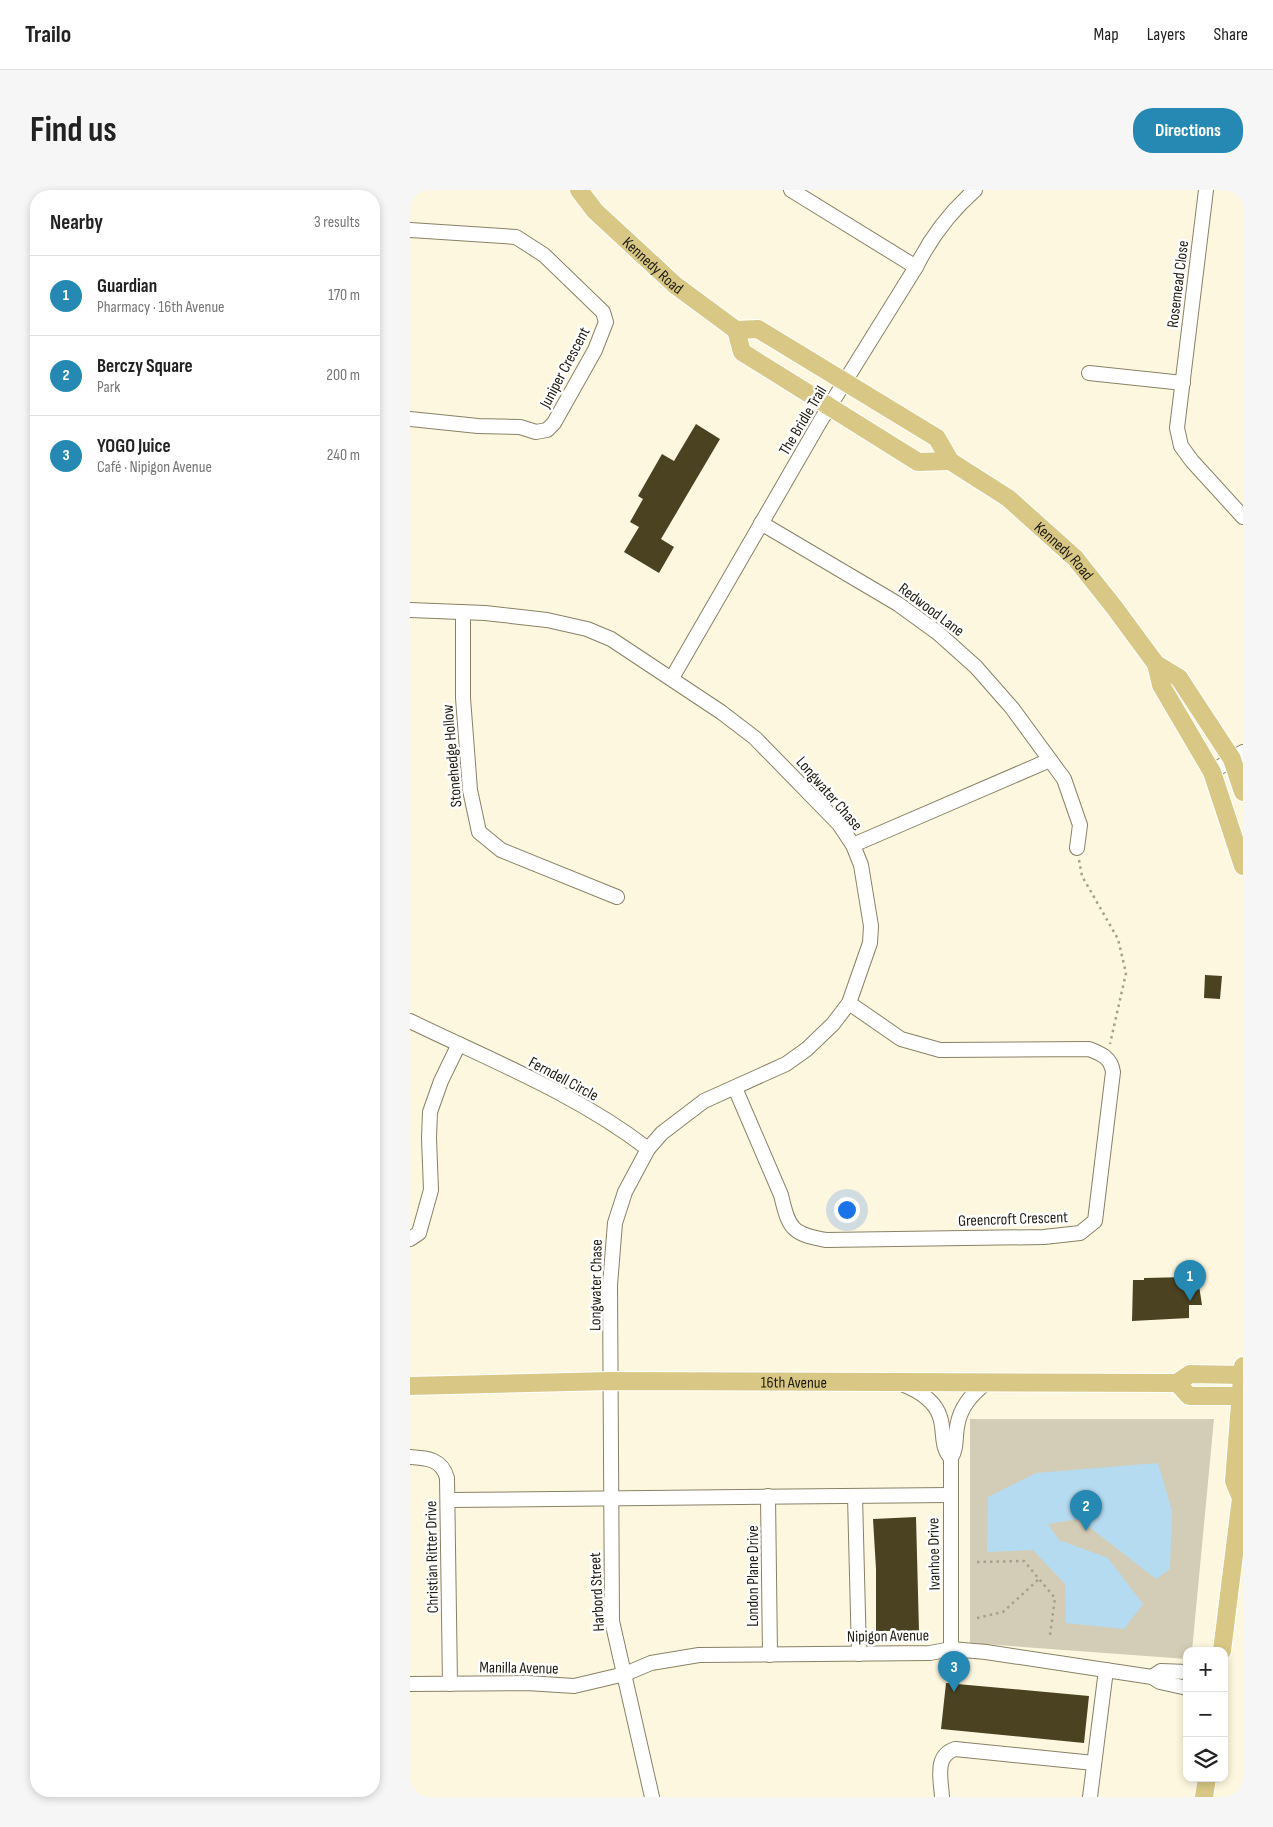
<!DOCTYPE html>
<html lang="en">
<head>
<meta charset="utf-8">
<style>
	:root { --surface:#fff; --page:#f6f6f6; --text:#222; --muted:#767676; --line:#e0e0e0; --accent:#2689b3 }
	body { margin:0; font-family:"Sofia Sans Condensed",sans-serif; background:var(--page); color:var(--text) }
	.controls { position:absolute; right:15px; bottom:15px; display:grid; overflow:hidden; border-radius:10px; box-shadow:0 2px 8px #0003 }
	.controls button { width:45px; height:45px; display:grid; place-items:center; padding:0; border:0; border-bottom:1px solid var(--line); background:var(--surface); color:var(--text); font:25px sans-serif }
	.you { position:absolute; left:436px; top:1019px; width:18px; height:18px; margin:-12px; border:4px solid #fff; border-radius:50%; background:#1a73e8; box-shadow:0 0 0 8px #1a73e833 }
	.badge { display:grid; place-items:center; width:32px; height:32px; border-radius:50%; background:var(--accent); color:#fff; font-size:16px; font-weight:700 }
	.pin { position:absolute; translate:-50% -41px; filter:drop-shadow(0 1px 2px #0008) }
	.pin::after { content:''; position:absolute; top:26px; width:18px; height:15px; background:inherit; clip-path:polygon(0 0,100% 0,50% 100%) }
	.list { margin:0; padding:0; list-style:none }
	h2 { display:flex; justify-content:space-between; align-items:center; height:65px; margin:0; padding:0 20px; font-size:21px }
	h2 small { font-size:16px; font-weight:400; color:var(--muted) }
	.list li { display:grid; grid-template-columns:32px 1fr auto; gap:15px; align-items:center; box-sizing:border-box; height:80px; padding:0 20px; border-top:1px solid var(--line) }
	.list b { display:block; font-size:19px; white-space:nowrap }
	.list p { margin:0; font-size:16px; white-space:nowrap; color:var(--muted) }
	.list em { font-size:16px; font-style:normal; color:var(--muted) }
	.icon { flex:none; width:28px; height:28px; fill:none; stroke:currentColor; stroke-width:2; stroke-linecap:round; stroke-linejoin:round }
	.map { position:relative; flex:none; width:833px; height:1607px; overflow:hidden; border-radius:20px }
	header { display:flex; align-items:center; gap:30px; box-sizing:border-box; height:70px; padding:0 25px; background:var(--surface); border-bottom:1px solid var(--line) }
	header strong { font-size:24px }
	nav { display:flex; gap:28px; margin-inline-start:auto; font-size:18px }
	.intro { display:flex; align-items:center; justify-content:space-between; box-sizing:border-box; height:120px; padding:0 30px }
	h1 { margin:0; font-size:35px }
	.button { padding:12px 22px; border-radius:20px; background:var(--accent); color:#fff; font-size:18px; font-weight:700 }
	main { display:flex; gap:30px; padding:0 30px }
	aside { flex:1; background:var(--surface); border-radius:20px; box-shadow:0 2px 8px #0003 }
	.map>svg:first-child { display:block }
	.green { fill:#d3cdb7 }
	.water { fill:#b5dbf0 }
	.building { fill:#4b4222 }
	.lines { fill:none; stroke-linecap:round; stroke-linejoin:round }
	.minor-casing { stroke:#898166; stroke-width:16 }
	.major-casing { stroke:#fff; stroke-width:20 }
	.path { stroke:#a5a08d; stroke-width:2.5; stroke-dasharray:2.5 4; stroke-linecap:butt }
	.minor { stroke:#fff; stroke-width:14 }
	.major { stroke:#d9c885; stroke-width:18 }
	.labels { text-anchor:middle; stroke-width:5; stroke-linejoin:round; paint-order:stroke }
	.street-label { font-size:16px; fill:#1f1c11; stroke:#fff }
</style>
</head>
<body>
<header>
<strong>Trailo</strong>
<nav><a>Map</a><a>Layers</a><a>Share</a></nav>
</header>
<div class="intro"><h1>Find us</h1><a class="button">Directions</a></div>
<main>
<aside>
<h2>Nearby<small>3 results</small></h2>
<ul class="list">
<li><span class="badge">1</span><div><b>Guardian</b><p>Pharmacy · 16th Avenue</p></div><em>170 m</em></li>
<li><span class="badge">2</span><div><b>Berczy Square</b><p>Park</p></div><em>200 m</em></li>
<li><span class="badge">3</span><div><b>YOGO Juice</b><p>Café · Nipigon Avenue</p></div><em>240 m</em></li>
</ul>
</aside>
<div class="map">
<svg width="833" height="1607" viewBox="0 0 833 1607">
	<rect width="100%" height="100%" fill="#fef7df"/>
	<!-- green -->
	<polygon class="green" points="560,1229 804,1229 782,1461 777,1461 777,1469 560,1453"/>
	<!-- water -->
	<polygon class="water" points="748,1273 762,1321 760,1379 746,1389 669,1329 638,1334 649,1350 698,1368 733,1414 714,1439 656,1433 655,1394 623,1360 577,1362 578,1307 626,1283"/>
	<!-- building -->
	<g class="building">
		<polygon points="286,234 310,249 251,349 264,357 249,383 214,362 229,337 220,332 233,309 228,306 252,264 264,271"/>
		<polygon points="795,785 812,786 810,809 794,808"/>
		<polygon points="778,1087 779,1089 788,1089 792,1115 779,1115 779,1128 722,1131 723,1090 734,1090 734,1088"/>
		<polygon points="506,1327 509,1441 466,1441 466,1379 463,1329"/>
		<polygon points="536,1493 679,1506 674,1553 531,1539"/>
	</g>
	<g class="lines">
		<!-- minor casing -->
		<g class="minor-casing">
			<g id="minor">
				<polyline points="381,0 506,77"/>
				<polyline points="796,0 767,238 771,256 782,271 833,327"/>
				<polyline points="0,40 106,47 134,65 193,122 196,132 185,160 144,233 137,240 126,242 110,237 68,236 0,229"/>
				<polyline points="679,183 773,193"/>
				<polyline points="351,333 488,414 528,443 566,477 602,518 654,589 670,635 667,658"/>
				<polyline points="0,420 75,423 137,430 177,439 201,449 311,522 345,548 429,634 443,655 451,675 461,736 460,753 439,813 423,834 397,859 376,874 294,911 252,943 238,959 215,1002 205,1033 200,1095 202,1431 242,1607"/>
				<polyline points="53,422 53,508 60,600 69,642 91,660 207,707"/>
				<path d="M262,488L411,230L506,77C521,47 540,22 565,0"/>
				<polyline points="802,582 833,562"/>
				<polyline points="443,655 640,570"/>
				<path d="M0,831C80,870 167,904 238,959"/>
				<path d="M325,898L371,1005C379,1039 382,1044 416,1050L634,1047L670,1043L685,1031L703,882C701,868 692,864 679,859L530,860L491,849L439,813"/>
				<polyline points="0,1049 9,1043 21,1000 19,948 20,922 31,891 49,854"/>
				<path d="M492,1194C507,1200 525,1210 530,1227C535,1242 530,1256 541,1268"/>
				<path d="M0,1267C17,1268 32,1269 37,1288L40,1494"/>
				<polyline points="358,1306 360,1465"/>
				<polyline points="445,1306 449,1464"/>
				<polyline points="38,1310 540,1305"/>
				<path d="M541,1459V1268C547,1258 545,1249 547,1237C550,1217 561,1205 577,1192"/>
				<polyline points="742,1487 751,1481 777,1482"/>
				<polyline points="0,1494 117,1493 164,1496 215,1484 241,1473 289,1465 520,1463 541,1459 576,1462 742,1487 750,1492 777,1498"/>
				<path d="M532,1607C531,1589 524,1566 545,1559L684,1573"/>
				<polyline points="680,1607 696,1480"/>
			</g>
		</g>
		<!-- major casing -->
		<g class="major-casing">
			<g id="major">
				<path id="s1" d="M169,0L185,21L265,95L326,140L332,162L508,272L540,271"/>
				<path id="s2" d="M326,140L348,139L527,248L540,271L598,308L665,368L704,417L746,474L751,495L802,582L833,676"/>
				<polyline points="746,474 769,488 822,569 833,602"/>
				<polyline points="767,1193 779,1206 833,1206"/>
				<path id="s3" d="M0,1196L201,1191L767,1193L780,1184L833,1185"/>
				<polyline points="812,1461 831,1308 824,1291 833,1176"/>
				<polyline points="794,1607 797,1588"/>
			</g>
		</g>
		<!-- path -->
		<g class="path">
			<polyline points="669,670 672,686 708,749 716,783 700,854"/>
			<polyline points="567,1372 614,1371 645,1408 640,1445"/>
			<polyline points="567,1428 593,1422 629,1389"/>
		</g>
		<!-- minor -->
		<use href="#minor" class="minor"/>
		<!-- major -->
		<use href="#major" class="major"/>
	</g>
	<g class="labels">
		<!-- street labels -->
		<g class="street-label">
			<text dy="6" stroke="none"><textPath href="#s1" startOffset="106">Kennedy Road</textPath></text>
			<text transform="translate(767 94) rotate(-83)" y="6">Rosemead Close</text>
			<text transform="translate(154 177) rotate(-62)" y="6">Juniper Crescent</text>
			<text transform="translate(392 230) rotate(-59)" y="6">The Bridle Trail</text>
			<text dy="6" stroke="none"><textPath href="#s2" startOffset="404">Kennedy Road</textPath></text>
			<text transform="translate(522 419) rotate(37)" y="6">Redwood Lane</text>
			<text transform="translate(41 566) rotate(-95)" y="6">Stonehedge Hollow</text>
			<text transform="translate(420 603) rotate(49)" y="6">Longwater Chase</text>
			<text transform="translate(154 888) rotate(28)" y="6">Ferndell Circle</text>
			<text transform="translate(603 1028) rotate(-2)" y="6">Greencroft Crescent</text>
			<text transform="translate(185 1095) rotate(-89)" y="6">Longwater Chase</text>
			<text dy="6" stroke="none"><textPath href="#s3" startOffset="384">16th Avenue</textPath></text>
			<text transform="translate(523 1364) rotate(-91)" y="6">Ivanhoe Drive</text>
			<text transform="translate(21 1367) rotate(-91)" y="6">Christian Ritter Drive</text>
			<text transform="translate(342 1386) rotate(-90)" y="6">London Plane Drive</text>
			<text transform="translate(186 1402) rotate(-93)" y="6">Harbord Street</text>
			<text transform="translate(478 1445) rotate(-1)" y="6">Nipigon Avenue</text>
			<text transform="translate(109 1477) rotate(1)" y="6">Manilla Avenue</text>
		</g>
	</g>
</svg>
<div class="controls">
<button>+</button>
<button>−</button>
<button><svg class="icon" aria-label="layers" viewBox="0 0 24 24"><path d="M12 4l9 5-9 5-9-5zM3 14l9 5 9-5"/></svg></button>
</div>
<div class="you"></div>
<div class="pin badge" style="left:780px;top:1111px">1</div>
<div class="pin badge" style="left:676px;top:1341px">2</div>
<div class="pin badge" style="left:544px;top:1502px">3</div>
</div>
</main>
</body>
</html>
